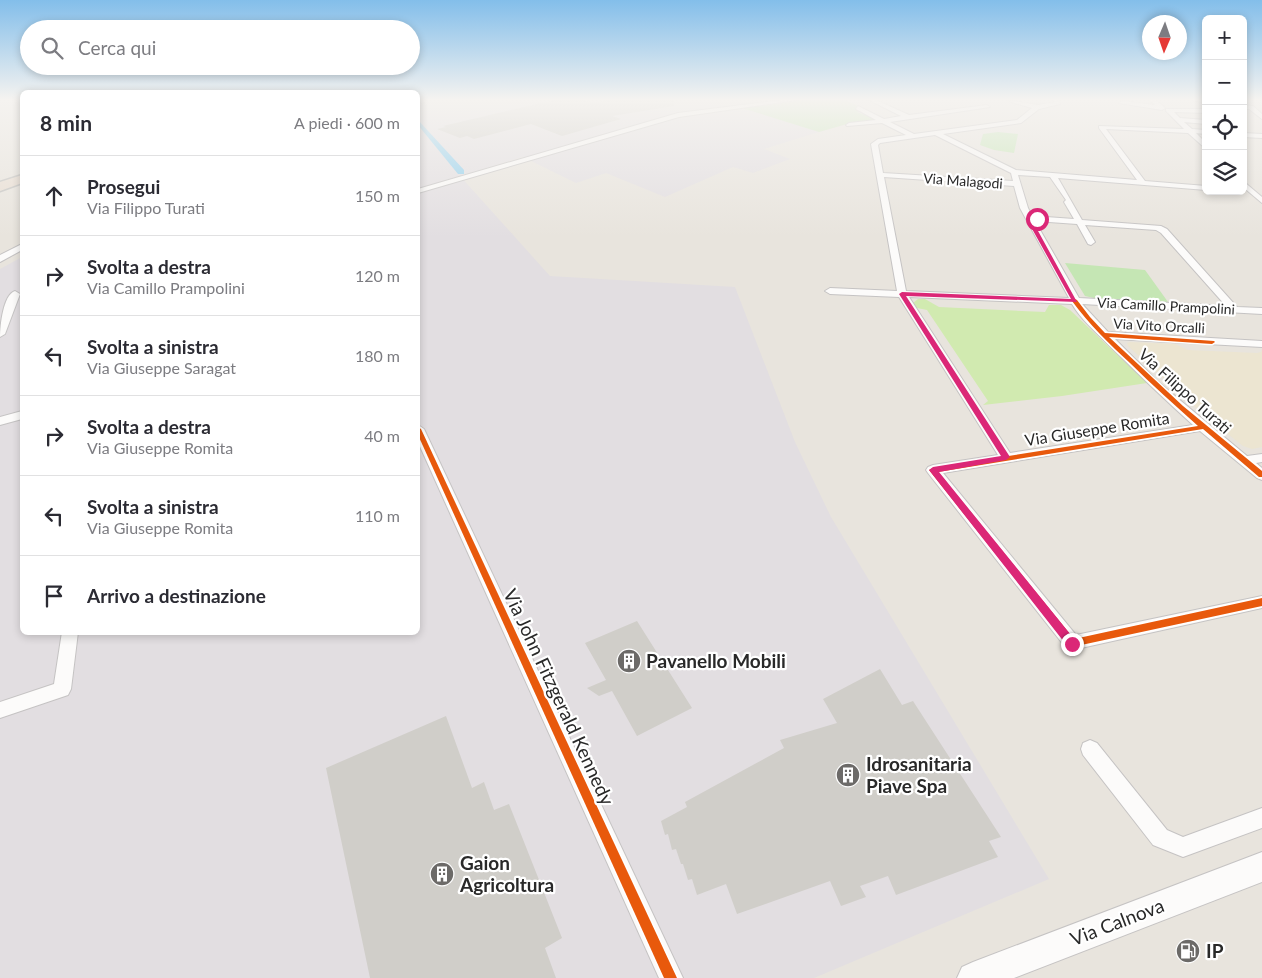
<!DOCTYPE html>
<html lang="it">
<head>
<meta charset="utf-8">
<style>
	:root { --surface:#fff; --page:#f7f7f7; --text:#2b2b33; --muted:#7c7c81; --line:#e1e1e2 }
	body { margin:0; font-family:Lato,sans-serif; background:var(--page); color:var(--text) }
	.controls { position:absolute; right:15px; top:15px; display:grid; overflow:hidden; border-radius:8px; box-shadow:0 2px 8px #0003 }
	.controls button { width:45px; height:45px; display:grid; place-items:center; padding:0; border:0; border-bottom:1px solid var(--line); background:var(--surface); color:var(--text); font:25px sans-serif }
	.compass { position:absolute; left:1142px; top:15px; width:45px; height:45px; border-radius:50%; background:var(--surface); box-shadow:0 2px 8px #0003; rotate:182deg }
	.stop { position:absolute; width:15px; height:15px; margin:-11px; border:4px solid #db2777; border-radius:50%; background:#fff }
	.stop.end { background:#db2777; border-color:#fff; box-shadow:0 1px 5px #0008 }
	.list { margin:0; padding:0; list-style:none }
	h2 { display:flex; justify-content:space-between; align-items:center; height:65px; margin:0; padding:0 20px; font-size:21px }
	h2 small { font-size:16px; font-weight:400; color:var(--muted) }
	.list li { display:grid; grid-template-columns:32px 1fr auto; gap:15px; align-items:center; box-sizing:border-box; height:80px; padding:0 20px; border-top:1px solid var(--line) }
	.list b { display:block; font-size:19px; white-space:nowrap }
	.list p { margin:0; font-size:16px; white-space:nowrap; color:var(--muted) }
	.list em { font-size:16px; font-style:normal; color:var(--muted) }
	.icon { flex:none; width:28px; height:28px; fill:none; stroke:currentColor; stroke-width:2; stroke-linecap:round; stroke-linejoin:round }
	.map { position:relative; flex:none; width:1262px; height:978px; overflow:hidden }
	.search { position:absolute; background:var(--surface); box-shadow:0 2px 8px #0003; left:20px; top:20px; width:400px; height:55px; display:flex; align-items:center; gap:12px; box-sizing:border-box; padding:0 18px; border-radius:28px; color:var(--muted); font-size:19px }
	.panel { position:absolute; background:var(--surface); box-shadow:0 2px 8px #0003; left:20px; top:90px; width:400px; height:545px; border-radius:8px }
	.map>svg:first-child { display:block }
	.industrial { fill:#e2dee1 }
	.education { fill:#ece5d1 }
	.green { fill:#c5e6b4 }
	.pitch { fill:#d1eab0 }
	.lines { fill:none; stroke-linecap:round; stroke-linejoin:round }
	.canal { fill:#8cceee; fill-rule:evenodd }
	.building { fill:#d0cec9 }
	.street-casing { stroke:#c5c3c3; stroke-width:2 }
	.secondary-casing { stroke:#c5c3c3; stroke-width:2 }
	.highway-casing { stroke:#c4c3c0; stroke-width:3 }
	.street { fill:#fcfbfa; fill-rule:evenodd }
	.secondary { fill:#fcfbfa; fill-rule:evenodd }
	.highway { fill:#e8ddd2; fill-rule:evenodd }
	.cycleway-casing { stroke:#fff; stroke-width:3 }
	.cycleway { fill:#e8590c; fill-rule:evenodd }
	.route { fill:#db2777 }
	.labels { text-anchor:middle; stroke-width:4.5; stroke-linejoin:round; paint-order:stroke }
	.far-street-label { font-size:14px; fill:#292929; stroke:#fff }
	.street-label { font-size:16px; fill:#292929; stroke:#fff }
	.near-poi-label { font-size:19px; font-weight:bold; fill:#292929; stroke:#fff; text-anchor:start }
	.near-street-label { font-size:19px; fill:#292929; stroke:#fff }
</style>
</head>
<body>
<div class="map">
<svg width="1262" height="978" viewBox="0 0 1262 978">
	<rect width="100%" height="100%" fill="#e8e4dd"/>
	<!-- industrial -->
	<polygon class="industrial" points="418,100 784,100 738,106 819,132 764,149 790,159 753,173 733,167 665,197 606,173 576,183 523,157 460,176 550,276 735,287 795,442 831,517 1049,879 814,978 0,978 0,269 22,257 22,632 418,632"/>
	<!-- education -->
	<polygon class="education" points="1130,342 1175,344 1188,350 1257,353 1261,352 1262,349 1262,447 1252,449 1243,446 1205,416 1128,346 1127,343"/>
	<!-- green -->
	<g class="green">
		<polygon points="806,100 846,100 860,107 856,108 861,111 857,112 878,120 847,124 819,132 742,108"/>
		<polygon points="998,132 1018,134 1014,153 994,150 980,145 983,134"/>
		<polygon points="1065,263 1145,270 1168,302 1094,298 1085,296"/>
	</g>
	<!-- pitch -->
	<polygon class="pitch" points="918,299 925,299 939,307 1045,312 1049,305 1061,305 1070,310 1147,383 1062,396 983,405 988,401 927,310 917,308 913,303"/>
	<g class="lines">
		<!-- canal -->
		<polygon class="canal" points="418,120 464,170 464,174 458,174 418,125"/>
	</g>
	<!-- building -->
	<g class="building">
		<polygon points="554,100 585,100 593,103 606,100 674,100 674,106 612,116 621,119 562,136 531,124 474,139 467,136 460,138 437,129 446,127 443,126"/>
		<polygon points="637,621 692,708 637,736 612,691 599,696 587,688 606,680 585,643"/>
		<polygon points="880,669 902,705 913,701 1001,837 989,841 998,857 896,895 888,876 860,886 866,897 841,906 830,881 737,914 726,884 697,895 692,879 688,880 683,864 681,864 676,849 672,850 668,834 665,835 661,821 687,807 685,802 784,748 780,740 837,723 823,699"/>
		<polygon points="446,716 472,788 484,782 494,810 509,804 562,938 545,948 556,978 370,978 326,768"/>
	</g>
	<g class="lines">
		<!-- street casing -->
		<g class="street-casing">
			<g id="street">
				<polygon points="782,100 797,100 679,117 418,193 418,189 678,113"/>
				<path d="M869,100H876L909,115L987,105L990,107L890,122L914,134L1017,120L1032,108L1014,103L1008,100L1038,105L1055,102L1053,100H1059L1060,104L1039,109L1021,123L943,134L1016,170L1137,180L1099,128V126L1184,129L1166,111V109H1206V113L1174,112L1180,118L1206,120V124L1184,122L1192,129L1206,130V134L1196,133L1206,143V149L1188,133L1106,129L1145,181L1206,186V190L1058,178L1082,220L1161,226L1167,229L1237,307L1262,308V314L1082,304L1108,332L1262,341V347L1115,339L1157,381L1247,456L1262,454V462L1256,463L1262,468V480L1257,478L1200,431L943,473L1076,635L1262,596V608L1072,650L1066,648L928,473L926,470L928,467L933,465L998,455L899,297L830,294L825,291L830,288L897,291L871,144L878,139L906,135L882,123L847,126L846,125L849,123L876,120L856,109L858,106L884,119L901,116ZM935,135L1011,173L1013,181L883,173L878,145L880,143ZM1018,175L1050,177L1066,200L1064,202L1074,219L1032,216L1028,208ZM884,177L1014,186L1020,208L1069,298L906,291ZM1035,221L1077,224L1088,244L1091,245L1095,242L1085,225L1156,230L1161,233L1226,306L1079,298ZM909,297L1072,304C1081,320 1096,332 1108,344C1136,372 1164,399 1193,425L1010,453Z"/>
				<polygon points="1150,100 1156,100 1165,108 1162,110 1119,103 1122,101 1155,105"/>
				<polygon points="1192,100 1206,100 1206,103"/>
				<polygon points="1243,105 1253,106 1262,114 1262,119 1249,109 1243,109"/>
				<polygon points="1243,133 1262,134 1262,138 1243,137"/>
				<polygon points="1243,181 1262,197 1262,203 1243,187"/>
				<polygon points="22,244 22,250 0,262 0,255"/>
				<path d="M15,291L20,294L5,334L0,337C0,326 3,295 15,291Z"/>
				<polygon points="22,411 22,419 0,425 0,417"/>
				<polygon points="418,425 424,429 683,978 659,978 418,442"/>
				<polygon points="62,632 78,632 71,689 68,695 0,718 0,702 54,684"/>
				<polygon points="1090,740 1097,743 1167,830 1183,837 1262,808 1262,828 1183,857 1153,845 1083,755 1081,749 1083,743"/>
			</g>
		</g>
		<!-- secondary casing -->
		<g class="secondary-casing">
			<polygon id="secondary" points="1262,852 1262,882 1014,978 957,978 962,967 973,962"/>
		</g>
		<!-- highway casing -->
		<g class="highway-casing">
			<polygon id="highway" points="22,175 22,183 0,191 0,182"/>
		</g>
		<!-- street -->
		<use href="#street" class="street"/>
		<!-- secondary -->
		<use href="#secondary" class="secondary"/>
		<!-- highway -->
		<use href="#highway" class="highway"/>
		<!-- cycleway casing -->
		<g class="cycleway-casing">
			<g id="cycleway">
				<path d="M1075,299L1077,300L1090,317L1105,333L1214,341L1215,342L1212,344L1109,337L1183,406L1262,471V477H1259L1203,429L938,472L1074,639L1262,598V606L1072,647L1069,646L929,470L933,468L1198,426C1175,405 1152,385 1130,363C1109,344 1089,324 1072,301Z"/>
				<polygon points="418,427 421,429 677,978 664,978 418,435"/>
			</g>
		</g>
		<!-- cycleway -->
		<use href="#cycleway" class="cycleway"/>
	</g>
	<!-- sky -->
	<linearGradient id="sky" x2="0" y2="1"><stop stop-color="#83beea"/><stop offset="0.42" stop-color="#f5f3f0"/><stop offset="1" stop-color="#f5f3f0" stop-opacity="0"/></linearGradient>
	<rect width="1262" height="237" fill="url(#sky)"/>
	<!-- route -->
	<polygon class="route" points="1029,217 1040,219 1032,220 1077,302 906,296 1010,457 1006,460 939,472 1075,640 1077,644 1072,648 1068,647 929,470 933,467 1001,456 899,294 902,292 1071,299 1026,218"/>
	<!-- icons -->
	<defs>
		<g id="building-disc" transform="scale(1.25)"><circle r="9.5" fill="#6c6a68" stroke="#fff"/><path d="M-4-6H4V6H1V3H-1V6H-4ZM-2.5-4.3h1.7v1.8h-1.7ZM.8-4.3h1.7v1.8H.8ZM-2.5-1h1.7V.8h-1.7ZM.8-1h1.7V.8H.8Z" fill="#fff"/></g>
		<g id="fuel-disc" transform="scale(1.25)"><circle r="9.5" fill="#6c6a68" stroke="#fff"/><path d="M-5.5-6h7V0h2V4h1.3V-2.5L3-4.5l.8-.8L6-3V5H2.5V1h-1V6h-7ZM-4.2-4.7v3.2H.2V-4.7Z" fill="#fff"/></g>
	</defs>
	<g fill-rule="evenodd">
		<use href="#building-disc" x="629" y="661"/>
		<use href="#building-disc" x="848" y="775"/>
		<use href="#building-disc" x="442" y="874"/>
		<use href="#fuel-disc" x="1188" y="951"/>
	</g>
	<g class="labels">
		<!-- far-street labels -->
		<g class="far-street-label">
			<text transform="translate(963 181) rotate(4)" y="5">Via Malagodi</text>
			<text transform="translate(1166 306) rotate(3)" y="5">Via Camillo Prampolini</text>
			<text transform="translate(1159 326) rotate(3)" y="5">Via Vito Orcalli</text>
		</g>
		<!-- street labels -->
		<g class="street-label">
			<text transform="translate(1185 391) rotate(42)" y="6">Via Filippo Turati</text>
			<text transform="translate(1097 429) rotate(-9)" y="6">Via Giuseppe Romita</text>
		</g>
		<!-- near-poi labels -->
		<g class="near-poi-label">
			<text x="646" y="668">Pavanello Mobili</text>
			<text x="866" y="771">Idrosanitaria<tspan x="866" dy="22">Piave Spa</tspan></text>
			<text x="460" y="870">Gaion<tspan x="460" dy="22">Agricoltura</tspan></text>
			<text x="1206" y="958">IP</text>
		</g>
		<!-- near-street labels -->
		<g class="near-street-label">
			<text transform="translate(559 697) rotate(65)" y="7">Via John Fitzgerald Kennedy</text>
			<text transform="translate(1117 922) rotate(-21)" y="7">Via Calnova</text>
		</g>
	</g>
</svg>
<div class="controls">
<button>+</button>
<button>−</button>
<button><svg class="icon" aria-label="locate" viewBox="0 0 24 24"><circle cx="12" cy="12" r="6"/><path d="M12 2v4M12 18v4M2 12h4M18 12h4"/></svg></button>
<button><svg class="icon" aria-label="layers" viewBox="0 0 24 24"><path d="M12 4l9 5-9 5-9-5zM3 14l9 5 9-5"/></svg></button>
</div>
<svg class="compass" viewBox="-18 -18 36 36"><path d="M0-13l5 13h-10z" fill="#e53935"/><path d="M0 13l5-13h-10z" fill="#7c7c81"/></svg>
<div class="stop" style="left:1037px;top:219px"></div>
<div class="stop end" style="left:1072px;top:644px"></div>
<div class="search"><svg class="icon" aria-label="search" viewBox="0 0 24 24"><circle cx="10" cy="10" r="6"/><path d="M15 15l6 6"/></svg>Cerca qui</div>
<section class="panel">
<h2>8 min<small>A piedi · 600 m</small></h2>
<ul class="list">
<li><svg class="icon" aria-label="ahead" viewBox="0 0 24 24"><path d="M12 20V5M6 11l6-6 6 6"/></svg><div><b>Prosegui</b><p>Via Filippo Turati</p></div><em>150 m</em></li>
<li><svg class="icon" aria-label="right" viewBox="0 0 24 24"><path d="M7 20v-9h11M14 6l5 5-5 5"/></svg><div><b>Svolta a destra</b><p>Via Camillo Prampolini</p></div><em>120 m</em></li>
<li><svg class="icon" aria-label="left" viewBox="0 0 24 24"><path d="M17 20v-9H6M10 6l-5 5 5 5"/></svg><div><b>Svolta a sinistra</b><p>Via Giuseppe Saragat</p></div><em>180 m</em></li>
<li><svg class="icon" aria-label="right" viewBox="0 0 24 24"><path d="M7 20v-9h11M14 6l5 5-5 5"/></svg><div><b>Svolta a destra</b><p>Via Giuseppe Romita</p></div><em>40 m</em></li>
<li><svg class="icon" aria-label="left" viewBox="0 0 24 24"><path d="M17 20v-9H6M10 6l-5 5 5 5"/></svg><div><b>Svolta a sinistra</b><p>Via Giuseppe Romita</p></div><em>110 m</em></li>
<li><svg class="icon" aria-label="arrive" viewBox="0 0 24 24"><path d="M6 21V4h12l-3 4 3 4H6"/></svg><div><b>Arrivo a destinazione</b></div></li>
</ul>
</section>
</div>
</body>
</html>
